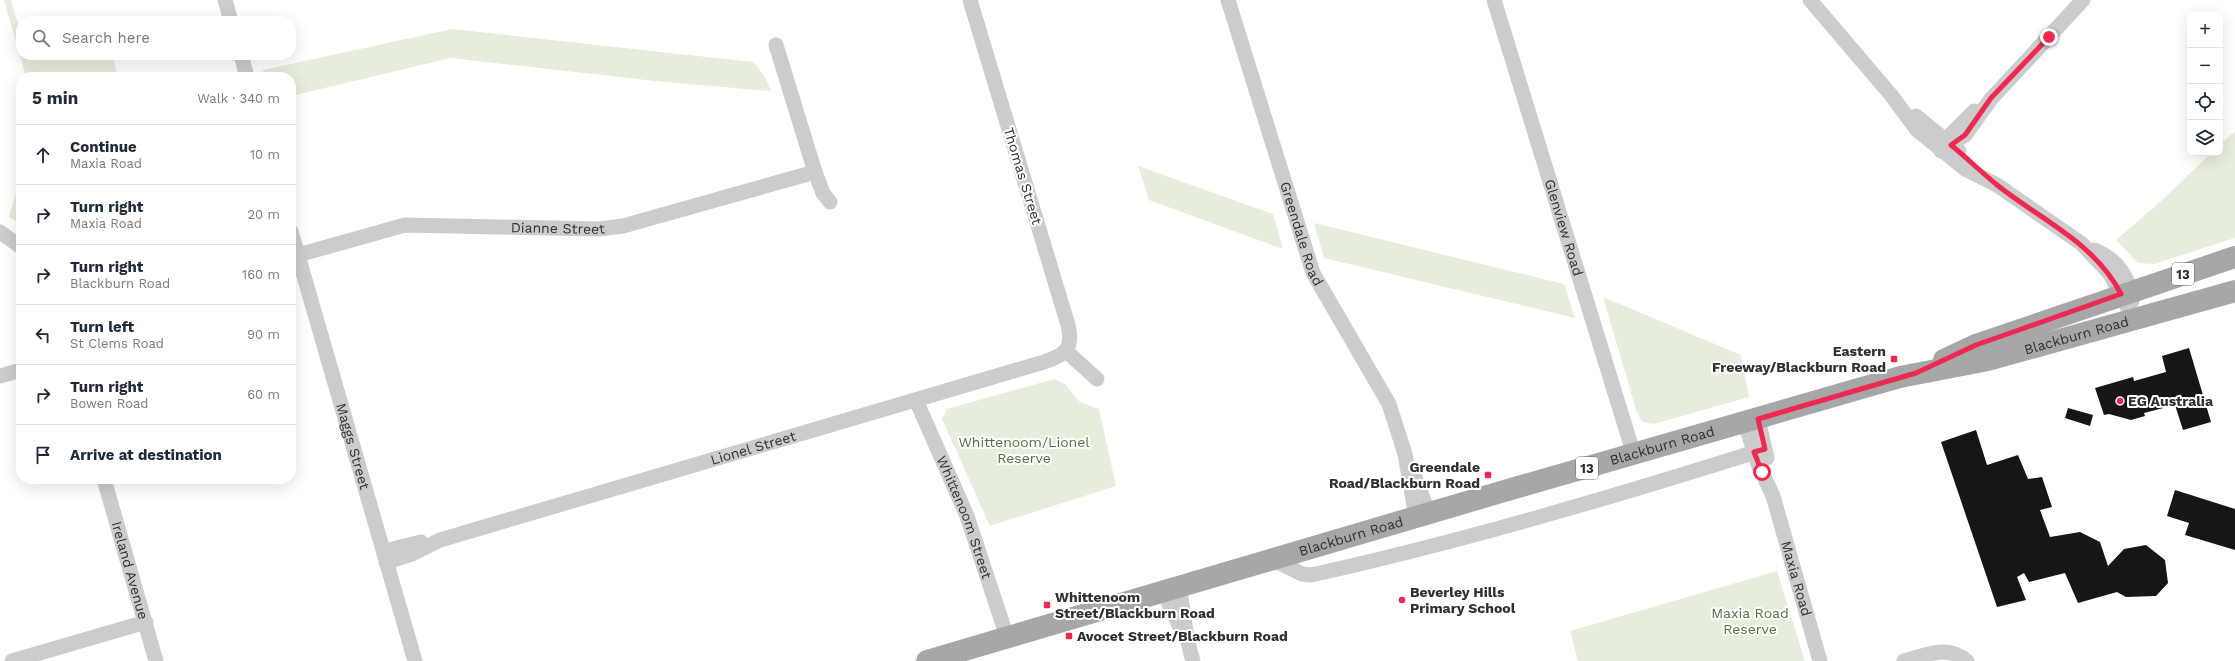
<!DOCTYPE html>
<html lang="en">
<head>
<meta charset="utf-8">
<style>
	:root { --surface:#fff; --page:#f2f2f3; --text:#1f2937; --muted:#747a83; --line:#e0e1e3 }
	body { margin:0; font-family:"Work Sans",sans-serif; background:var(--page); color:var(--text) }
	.controls { position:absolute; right:12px; top:12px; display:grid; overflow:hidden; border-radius:8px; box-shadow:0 4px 16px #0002 }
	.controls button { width:36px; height:36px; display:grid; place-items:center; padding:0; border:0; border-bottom:1px solid var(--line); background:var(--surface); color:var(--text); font:20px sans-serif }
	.stop { position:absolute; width:12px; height:12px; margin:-9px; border:3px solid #ee2850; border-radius:50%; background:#fff }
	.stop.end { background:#ee2850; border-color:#fff; box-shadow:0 1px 4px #0008 }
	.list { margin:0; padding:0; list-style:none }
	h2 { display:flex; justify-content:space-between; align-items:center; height:52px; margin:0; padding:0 16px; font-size:17px }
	h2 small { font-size:13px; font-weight:400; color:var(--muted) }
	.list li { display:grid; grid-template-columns:26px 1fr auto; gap:12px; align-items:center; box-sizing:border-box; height:60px; padding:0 16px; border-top:1px solid var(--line) }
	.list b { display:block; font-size:15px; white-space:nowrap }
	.list p { margin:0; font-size:13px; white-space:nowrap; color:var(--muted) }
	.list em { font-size:13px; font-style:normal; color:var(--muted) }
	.icon { flex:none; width:22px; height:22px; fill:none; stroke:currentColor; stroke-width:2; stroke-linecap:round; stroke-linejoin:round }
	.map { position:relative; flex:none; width:2235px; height:661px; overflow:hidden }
	.search { position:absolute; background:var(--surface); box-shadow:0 4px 16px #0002; left:16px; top:16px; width:280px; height:44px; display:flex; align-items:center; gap:10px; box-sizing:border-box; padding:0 14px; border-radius:16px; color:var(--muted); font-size:15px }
	.panel { position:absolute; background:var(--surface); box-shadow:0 4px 16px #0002; left:16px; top:72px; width:280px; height:412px; border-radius:16px }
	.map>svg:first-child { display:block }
	.green { fill:#e7eddc }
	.building { fill:#161616 }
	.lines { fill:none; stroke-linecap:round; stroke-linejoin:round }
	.minor { stroke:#ccc; stroke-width:15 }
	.primary { stroke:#a7a7a7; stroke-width:22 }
	.route { stroke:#ee2850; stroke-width:5 }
	.poi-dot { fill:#ee2850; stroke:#fff; stroke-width:1.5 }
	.labels { text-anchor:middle; stroke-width:4; stroke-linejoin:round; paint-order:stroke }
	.shield { fill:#fff; stroke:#6d6d6d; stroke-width:1 }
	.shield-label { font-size:13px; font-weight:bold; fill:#2f2f2f }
	.street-label { font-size:14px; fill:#2f2f2f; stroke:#fff }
	.poi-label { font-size:14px; font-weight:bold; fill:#2f2f2f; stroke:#fff; text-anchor:start }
	.park-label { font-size:14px; fill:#586d3a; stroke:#fff }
</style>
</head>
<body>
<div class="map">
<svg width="2235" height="661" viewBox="0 0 2235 661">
	<rect width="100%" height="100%" fill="#fff"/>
	<!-- green -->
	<g class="green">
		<polygon points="4,0 11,0 21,35 21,55 112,55 118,77 26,77"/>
		<polygon points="452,29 753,62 764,75 771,91 664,82 451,58 291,96 291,77 265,77 263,70"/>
		<polygon points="2235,131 2235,238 2154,264 2138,263 2116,240 2160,202 2211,153 2220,153 2220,145"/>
		<polygon points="1138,166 1273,214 1283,249 1149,200"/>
		<polygon points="21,175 21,203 16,221 9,217"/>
		<polygon points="1314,223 1564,284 1575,318 1324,258"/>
		<polygon points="1603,297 1741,355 1749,397 1654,424 1642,422 1637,413"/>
		<polygon points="1054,379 1065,384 1080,402 1099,409 1116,486 990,526 942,419 947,409"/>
		<polygon points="1777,571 1805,661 1578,661 1570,631"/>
	</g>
	<!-- building -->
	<g class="building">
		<polygon points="2189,348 2211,422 2183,430 2175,405 2144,413 2145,416 2131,420 2109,414 2104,415 2095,388 2133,377 2134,381 2166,372 2162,356"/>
		<polygon points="2068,408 2093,415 2090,426 2065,418"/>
		<polygon points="1976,430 1987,465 2018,455 2028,479 2042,477 2052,507 2040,510 2050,537 2080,532 2100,542 2108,566 2124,549 2146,545 2165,560 2168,583 2156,596 2126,597 2117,592 2078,603 2065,573 2029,582 2024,573 2017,577 2026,600 1997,607 1941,442"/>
		<polygon points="2175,490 2235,509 2235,550 2185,535 2189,523 2167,516"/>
	</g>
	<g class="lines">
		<!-- minor -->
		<g class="minor">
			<polyline points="225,0 231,21"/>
			<path id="s1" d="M1228,0L1313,273L1389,404L1405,454L1416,517"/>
			<path id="s2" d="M1494,0L1634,455"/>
			<polyline points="1810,0 1891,95 1917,130 1965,169 1997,185 2082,244 2110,274 2134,320"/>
			<polyline points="776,45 815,172 823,193 830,202"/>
			<polyline points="241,55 247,77"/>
			<polyline points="1916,116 1959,151"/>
			<polyline points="1942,148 1948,137 1974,111"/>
			<polyline points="1941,151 1965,135 1991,99 2083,0"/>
			<path id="s3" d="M291,231L415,661"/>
			<polyline points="0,232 21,247"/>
			<path d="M2094,250C2118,260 2129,276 2132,301"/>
			<path id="s4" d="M298,255L405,225L599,229L623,226L815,172"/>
			<polyline points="1066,351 1097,379"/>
			<polyline points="0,376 21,370"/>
			<path id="s5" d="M916,400L967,516L1007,637"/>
			<polyline points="1758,419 1767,458"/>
			<path id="s6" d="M1745,423L1758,464L1773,496L1820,661"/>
			<polyline points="1413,473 1429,513"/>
			<path id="s7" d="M104,479L156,661"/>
			<polyline points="384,551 421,542"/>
			<path d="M1271,559L1302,574L1311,575C1464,541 1616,496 1765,449"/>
			<path id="s8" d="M386,562L412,554L440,540L1044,362C1065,355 1074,349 1068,325L970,0"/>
			<path d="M1179,587C1184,612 1185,636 1193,661"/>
			<polyline points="1163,591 1183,633"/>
			<polyline points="12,661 146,622"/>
			<path d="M1904,661C1926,655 1948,644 1967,661"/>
		</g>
		<!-- primary -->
		<g class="primary">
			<polyline points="1944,360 1976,345 2235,257"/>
			<path id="s9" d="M927,661L1494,494L1900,377L1988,360L2235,291"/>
		</g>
	</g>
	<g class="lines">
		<!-- route -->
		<path class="route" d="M1762,472L1754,452L1765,449L1758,419L1916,373L1976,345L2121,294C2094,242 2041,220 1997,185C1981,172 1967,158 1951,145L1965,135L1991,98L2049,37"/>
	</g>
	<!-- markers -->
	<g class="poi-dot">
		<rect x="1890" y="355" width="8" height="8" rx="2"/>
		<circle cx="2120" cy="401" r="4"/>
		<rect x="1484" y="471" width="8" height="8" rx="2"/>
		<circle cx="1402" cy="600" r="4"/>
		<rect x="1043" y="601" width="8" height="8" rx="2"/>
		<rect x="1065" y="632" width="8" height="8" rx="2"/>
	</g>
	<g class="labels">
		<!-- shield labels -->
		<g class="shield">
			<rect x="2172" y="263" width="22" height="22" rx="3"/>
			<rect x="1576" y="457" width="22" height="22" rx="3"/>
		</g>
		<g class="shield-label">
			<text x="2183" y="279">13</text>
			<text x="1587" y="473">13</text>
		</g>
		<!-- street labels -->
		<g class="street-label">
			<text transform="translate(1023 176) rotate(73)" y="5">Thomas Street</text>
			<text dy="5" stroke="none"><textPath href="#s4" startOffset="264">Dianne Street</textPath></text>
			<text dy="5" stroke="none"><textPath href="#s2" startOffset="238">Glenview Road</textPath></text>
			<text dy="5" stroke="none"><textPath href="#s1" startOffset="245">Greendale Road</textPath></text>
			<text dy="5" stroke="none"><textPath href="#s9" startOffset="1195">Blackburn Road</textPath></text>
			<text dy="5" stroke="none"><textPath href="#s3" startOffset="224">Maggs Street</textPath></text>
			<text dy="5" stroke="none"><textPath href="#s9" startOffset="766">Blackburn Road</textPath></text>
			<text dy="5" stroke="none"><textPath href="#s8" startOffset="385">Lionel Street</textPath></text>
			<text dy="5" stroke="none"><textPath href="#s5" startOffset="127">Whittenoom Street</textPath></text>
			<text dy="5" stroke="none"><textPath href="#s9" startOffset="442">Blackburn Road</textPath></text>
			<text dy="5" stroke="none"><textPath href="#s7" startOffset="95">Ireland Avenue</textPath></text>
			<text dy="5" stroke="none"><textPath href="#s6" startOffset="164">Maxia Road</textPath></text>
		</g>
		<!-- poi labels -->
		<g class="poi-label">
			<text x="1886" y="356" text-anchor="end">Eastern<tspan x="1886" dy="16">Freeway/Blackburn Road</tspan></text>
			<text x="2128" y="406">EG Australia</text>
			<text x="1480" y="472" text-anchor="end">Greendale<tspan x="1480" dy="16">Road/Blackburn Road</tspan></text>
			<text x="1410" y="597">Beverley Hills<tspan x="1410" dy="16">Primary School</tspan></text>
			<text x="1055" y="602">Whittenoom<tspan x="1055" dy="16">Street/Blackburn Road</tspan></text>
			<text x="1077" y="641">Avocet Street/Blackburn Road</text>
		</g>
		<!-- park labels -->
		<g class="park-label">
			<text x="1024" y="447">Whittenoom/Lionel<tspan x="1024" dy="16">Reserve</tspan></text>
			<text x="1750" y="618">Maxia Road<tspan x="1750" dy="16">Reserve</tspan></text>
		</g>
	</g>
</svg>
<div class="controls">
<button>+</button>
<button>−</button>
<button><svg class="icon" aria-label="locate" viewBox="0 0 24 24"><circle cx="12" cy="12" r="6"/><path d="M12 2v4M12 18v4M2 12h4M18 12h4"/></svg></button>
<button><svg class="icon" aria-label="layers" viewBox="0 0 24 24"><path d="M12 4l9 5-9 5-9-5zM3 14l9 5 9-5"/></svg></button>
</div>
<div class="stop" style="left:1762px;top:472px"></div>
<div class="stop end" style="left:2049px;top:37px"></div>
<div class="search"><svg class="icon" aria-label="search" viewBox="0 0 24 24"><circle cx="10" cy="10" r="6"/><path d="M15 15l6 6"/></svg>Search here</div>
<section class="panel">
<h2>5 min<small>Walk · 340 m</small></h2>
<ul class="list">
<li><svg class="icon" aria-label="ahead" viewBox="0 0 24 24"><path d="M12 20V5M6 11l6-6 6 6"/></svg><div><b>Continue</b><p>Maxia Road</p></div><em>10 m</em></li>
<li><svg class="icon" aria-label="right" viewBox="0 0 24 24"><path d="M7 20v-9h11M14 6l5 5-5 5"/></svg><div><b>Turn right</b><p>Maxia Road</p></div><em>20 m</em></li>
<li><svg class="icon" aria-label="right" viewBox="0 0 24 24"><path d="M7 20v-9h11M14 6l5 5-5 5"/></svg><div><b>Turn right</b><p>Blackburn Road</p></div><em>160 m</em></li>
<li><svg class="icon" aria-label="left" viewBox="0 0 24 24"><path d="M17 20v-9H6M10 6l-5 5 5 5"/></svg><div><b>Turn left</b><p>St Clems Road</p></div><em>90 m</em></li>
<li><svg class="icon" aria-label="right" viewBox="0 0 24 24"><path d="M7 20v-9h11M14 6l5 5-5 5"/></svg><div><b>Turn right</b><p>Bowen Road</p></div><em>60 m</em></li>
<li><svg class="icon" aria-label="arrive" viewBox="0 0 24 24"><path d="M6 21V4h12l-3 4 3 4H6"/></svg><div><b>Arrive at destination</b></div></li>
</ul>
</section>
</div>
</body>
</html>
